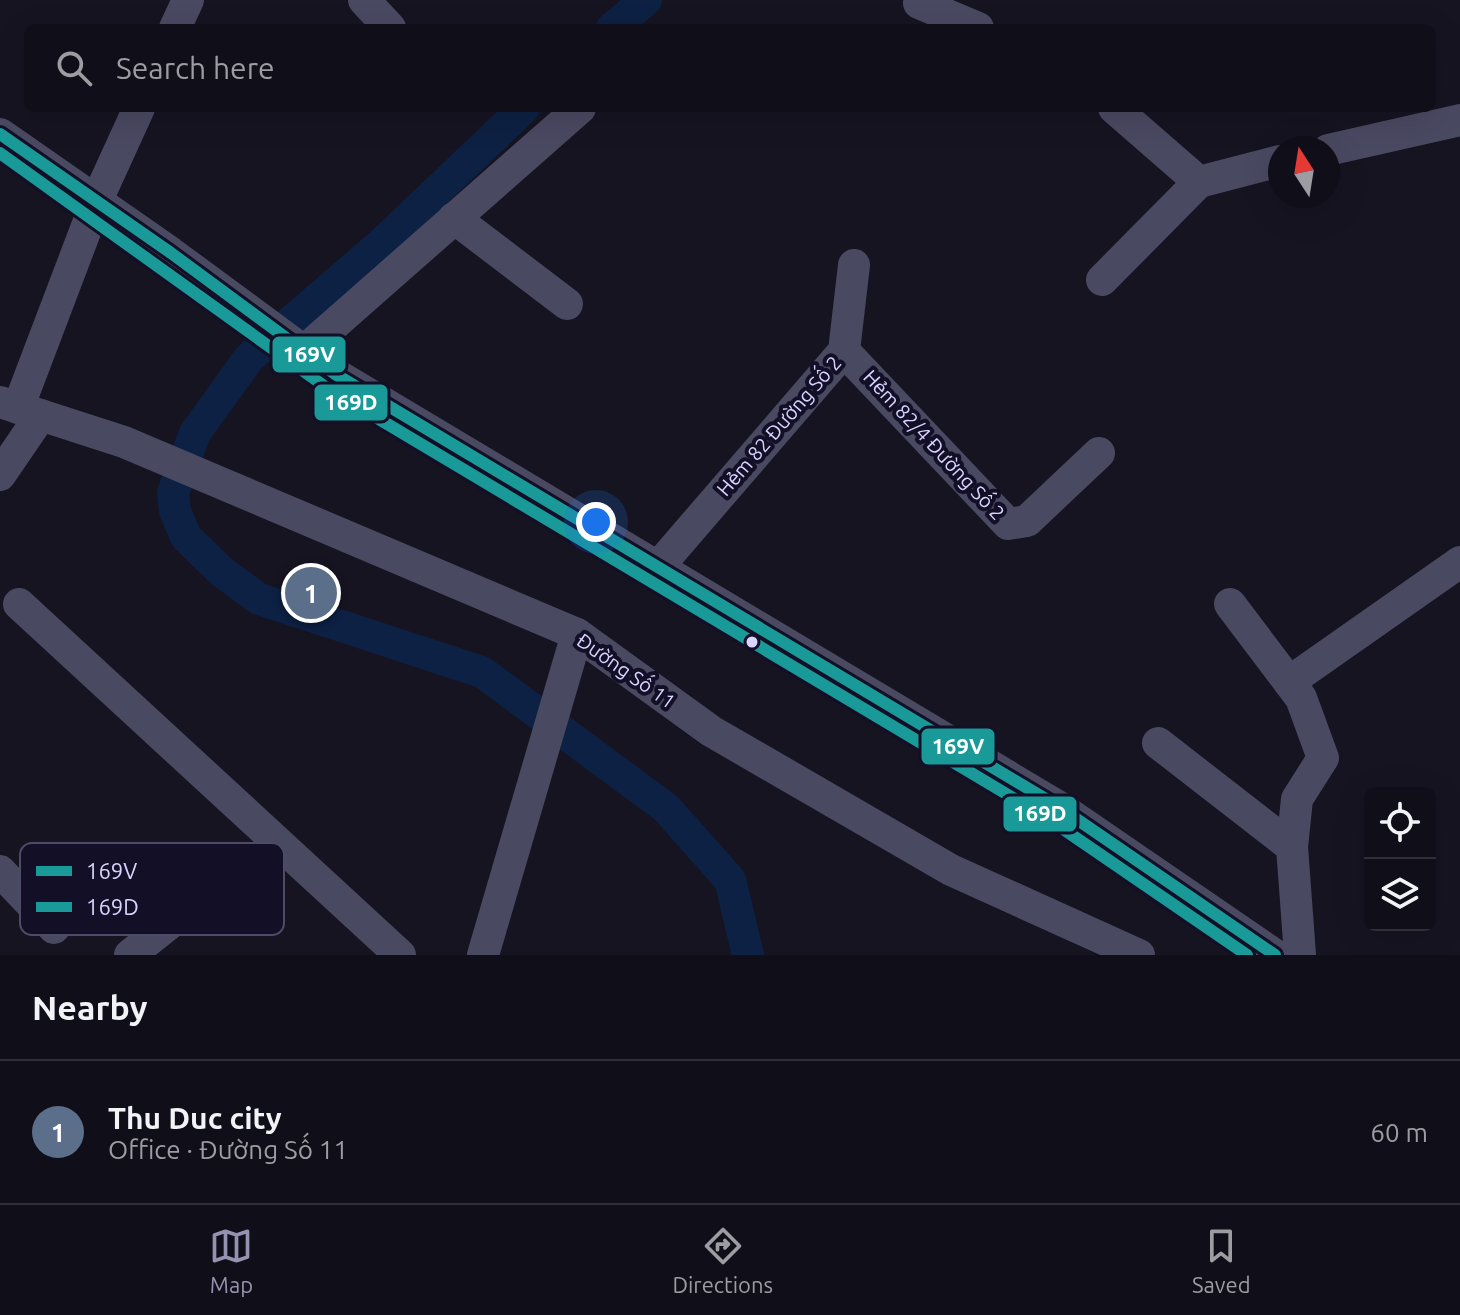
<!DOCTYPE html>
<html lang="en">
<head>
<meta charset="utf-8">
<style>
	:root { --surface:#100f19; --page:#191822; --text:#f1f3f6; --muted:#9c9ca2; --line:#302f38; --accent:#9591b1 }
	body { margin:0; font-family:Ubuntu,sans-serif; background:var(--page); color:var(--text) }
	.controls { position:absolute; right:24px; bottom:24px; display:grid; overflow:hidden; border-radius:12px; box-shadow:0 8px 32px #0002 }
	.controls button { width:72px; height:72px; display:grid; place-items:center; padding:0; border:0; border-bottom:2px solid var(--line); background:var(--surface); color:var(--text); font:40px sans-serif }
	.compass { position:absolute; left:1268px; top:136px; width:72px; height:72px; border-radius:50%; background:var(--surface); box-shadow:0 8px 32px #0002; rotate:348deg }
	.you { position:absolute; left:596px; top:522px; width:28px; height:28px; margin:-20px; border:6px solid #fff; border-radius:50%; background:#1a73e8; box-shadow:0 0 0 12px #1a73e833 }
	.badge { display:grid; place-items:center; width:52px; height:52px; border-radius:50%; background:var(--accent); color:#fff; font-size:26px; font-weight:700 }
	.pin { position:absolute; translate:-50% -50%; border:4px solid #fff; box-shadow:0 2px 8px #0006 }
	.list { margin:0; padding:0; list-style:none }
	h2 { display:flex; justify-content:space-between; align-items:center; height:104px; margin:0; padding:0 32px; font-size:34px }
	h2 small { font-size:26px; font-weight:400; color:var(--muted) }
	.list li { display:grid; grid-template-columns:52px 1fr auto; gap:24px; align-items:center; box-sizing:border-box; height:144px; padding:0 32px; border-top:2px solid var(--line) }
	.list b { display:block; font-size:30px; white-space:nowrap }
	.list p { margin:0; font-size:26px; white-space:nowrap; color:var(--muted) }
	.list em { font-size:26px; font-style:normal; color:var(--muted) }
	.icon { flex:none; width:44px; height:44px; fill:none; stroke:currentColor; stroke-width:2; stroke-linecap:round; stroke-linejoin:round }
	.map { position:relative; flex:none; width:1460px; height:955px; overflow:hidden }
	.search { position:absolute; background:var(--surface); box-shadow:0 8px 32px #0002; left:24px; right:24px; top:24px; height:88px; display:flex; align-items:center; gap:20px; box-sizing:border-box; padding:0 28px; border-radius:12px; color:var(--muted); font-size:30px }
	.sheet { height:248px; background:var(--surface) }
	nav { display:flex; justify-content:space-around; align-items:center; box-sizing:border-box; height:112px; border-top:2px solid var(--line); background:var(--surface); font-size:22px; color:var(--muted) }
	nav a { display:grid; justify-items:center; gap:4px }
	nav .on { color:var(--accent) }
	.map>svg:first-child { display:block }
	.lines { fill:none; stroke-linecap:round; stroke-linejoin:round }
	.canal { stroke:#0d2144; stroke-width:32 }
	.minor { stroke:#4a4962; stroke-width:32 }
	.bus-1-casing { stroke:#130f26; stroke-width:18 }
	.bus-2-casing { stroke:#130f26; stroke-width:18 }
	.bus-1 { stroke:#1a9999; stroke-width:12 }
	.bus-2 { stroke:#1a9999; stroke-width:12 }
	.bus-dot { fill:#d9d4ff; stroke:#130f26; stroke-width:3 }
	.labels { text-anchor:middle; stroke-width:8; stroke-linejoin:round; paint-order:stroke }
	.street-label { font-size:20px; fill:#d9d4ff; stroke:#130f26 }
	.key { fill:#130f26; stroke:#4e4a67; stroke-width:2 }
	.key-label { font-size:22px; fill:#d9d4ff }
	.line-badge { stroke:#130f26; stroke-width:3 }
	.badge-label { font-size:22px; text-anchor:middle; font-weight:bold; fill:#fff }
</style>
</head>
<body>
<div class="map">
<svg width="1460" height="955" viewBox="0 0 1460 955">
	<rect width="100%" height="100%" fill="#161421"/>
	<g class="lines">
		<!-- canal -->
		<g class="canal">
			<polyline points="612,28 646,0"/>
			<polyline points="524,108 381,244 249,358 195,433 173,493 175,511 186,537 222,572 259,599 482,672 666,808 730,880 748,955"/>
		</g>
		<!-- minor -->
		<g class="minor">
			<polyline points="364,0 390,28"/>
			<polyline points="919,3 978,28"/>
			<polyline points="175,28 188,0"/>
			<polyline points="1114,108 1199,182 1280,161"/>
			<polyline points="0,134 171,253 335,374 1059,807 1275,955"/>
			<polyline points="1328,150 1460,120"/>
			<polyline points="454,218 567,304"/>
			<polyline points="1102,280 1199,182"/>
			<polyline points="304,351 580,108"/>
			<polyline points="844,351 1008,524 1027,521 1099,453"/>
			<polyline points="0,402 124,442 577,634 711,731 951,870 1139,955"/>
			<polyline points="18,408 97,200 139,108"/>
			<polyline points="0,475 41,415"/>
			<polyline points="658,567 844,351 854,265"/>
			<polyline points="19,604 400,955"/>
			<polyline points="1230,604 1301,698 1323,758 1297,799 1292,847 1300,955"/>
			<polyline points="1289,682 1460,562"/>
			<polyline points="1158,743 1292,847"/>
			<polyline points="0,871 54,928"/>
			<polyline points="130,955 174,920"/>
			<polyline points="483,955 577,634"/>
		</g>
		<!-- bus-1 casing -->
		<g class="bus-1-casing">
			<polyline id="bus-1" points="0,134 171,253 335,374 1059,807 1275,955"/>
		</g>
		<!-- bus-2 casing -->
		<g class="bus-2-casing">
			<polyline id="bus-2" points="0,153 327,388 1050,820 1247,955"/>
		</g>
		<!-- bus-1 -->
		<use href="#bus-1" class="bus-1"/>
		<!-- bus-2 -->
		<use href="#bus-2" class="bus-2"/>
	</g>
	<!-- markers -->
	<circle class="bus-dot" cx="752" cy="642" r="7"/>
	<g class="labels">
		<!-- street labels -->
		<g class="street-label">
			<text transform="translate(779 426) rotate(-49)" y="7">Hẻm 82 Đường Số 2</text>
			<text transform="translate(934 445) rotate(47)" y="7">Hẻm 82/4 Đường Số 2</text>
			<text transform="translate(626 671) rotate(35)" y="7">Đường Số 11</text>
		</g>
	</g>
	<!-- legend -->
	<rect x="20" y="843" width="264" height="92" rx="12" class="key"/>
	<rect x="36" y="866" width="36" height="10" fill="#1a9999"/>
	<rect x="36" y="902" width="36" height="10" fill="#1a9999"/>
	<g class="key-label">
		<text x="86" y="879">169V</text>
		<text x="86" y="915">169D</text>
	</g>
	<g class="line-badge">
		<rect x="271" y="335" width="76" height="39" rx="8" fill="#1a9999"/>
		<rect x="313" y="383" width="76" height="39" rx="8" fill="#1a9999"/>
		<rect x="920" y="727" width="76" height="39" rx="8" fill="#1a9999"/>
		<rect x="1002" y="795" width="76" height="38" rx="8" fill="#1a9999"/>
	</g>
	<g class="badge-label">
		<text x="309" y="362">169V</text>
		<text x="351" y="410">169D</text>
		<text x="958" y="754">169V</text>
		<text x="1040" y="821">169D</text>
	</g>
</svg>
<div class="controls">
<button><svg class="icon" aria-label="locate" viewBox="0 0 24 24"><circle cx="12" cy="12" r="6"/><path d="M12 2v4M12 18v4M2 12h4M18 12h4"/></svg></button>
<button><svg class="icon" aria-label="layers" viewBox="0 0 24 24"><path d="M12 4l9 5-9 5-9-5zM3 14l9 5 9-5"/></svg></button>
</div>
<svg class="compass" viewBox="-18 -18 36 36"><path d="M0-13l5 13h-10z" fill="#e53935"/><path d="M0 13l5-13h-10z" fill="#9c9ca2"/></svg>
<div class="you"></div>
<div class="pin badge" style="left:311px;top:593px;background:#5c6f8a">1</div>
<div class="search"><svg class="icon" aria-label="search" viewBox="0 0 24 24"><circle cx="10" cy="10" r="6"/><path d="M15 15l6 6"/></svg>Search here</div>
</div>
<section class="sheet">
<h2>Nearby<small></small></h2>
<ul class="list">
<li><span class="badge" style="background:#5c6f8a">1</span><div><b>Thu Duc city</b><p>Office · Đường Số 11</p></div><em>60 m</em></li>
</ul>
</section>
<nav>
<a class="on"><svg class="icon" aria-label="map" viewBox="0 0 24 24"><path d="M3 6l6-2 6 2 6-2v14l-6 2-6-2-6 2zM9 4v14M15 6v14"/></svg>Map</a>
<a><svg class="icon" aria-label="directions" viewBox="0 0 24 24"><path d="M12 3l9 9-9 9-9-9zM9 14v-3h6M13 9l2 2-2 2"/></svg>Directions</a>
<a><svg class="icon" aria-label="saved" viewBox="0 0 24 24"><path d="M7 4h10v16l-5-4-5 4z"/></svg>Saved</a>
</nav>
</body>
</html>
